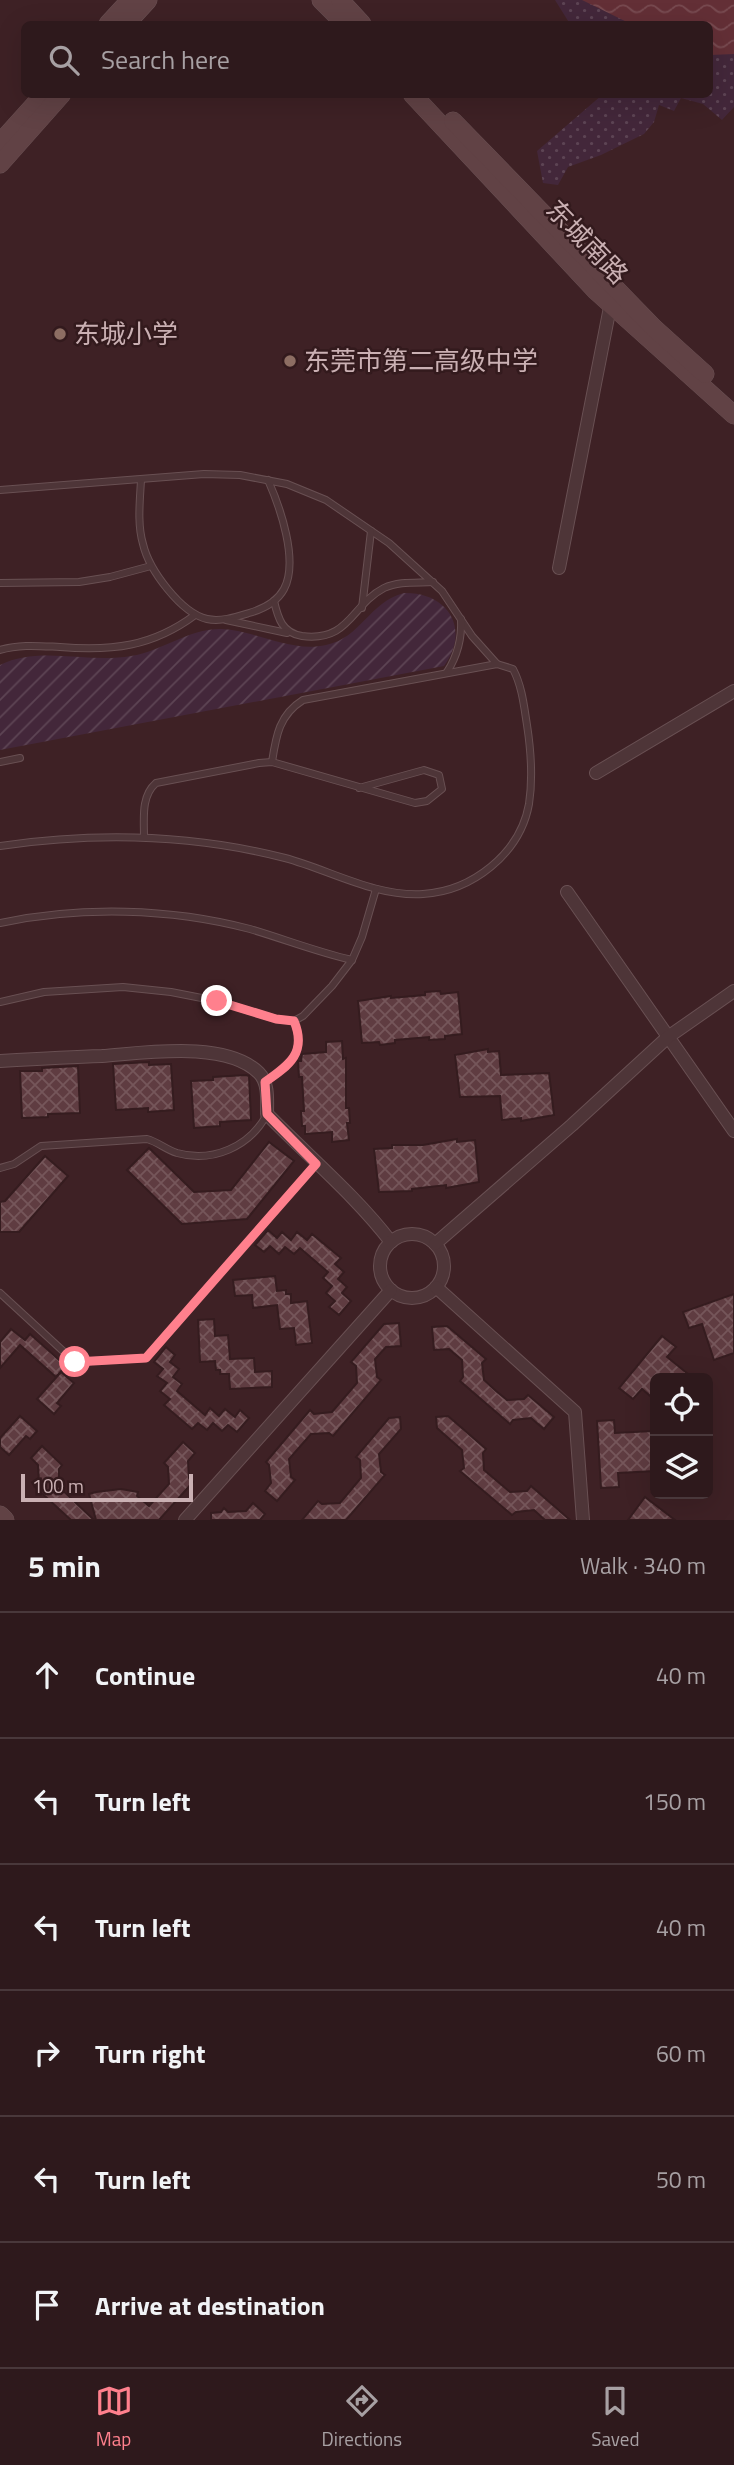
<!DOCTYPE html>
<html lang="en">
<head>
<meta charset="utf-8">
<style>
	:root { --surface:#2e191c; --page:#3a2629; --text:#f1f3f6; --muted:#a7a0a3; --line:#49383b; --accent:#ff808d }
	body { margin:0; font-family:"Titillium Web","Noto Sans SC",sans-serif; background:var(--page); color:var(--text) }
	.controls { position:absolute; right:21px; bottom:21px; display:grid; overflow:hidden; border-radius:10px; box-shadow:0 7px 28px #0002 }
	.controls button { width:63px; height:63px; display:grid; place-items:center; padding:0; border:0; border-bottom:2px solid var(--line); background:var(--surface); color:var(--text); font:35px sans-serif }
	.scale { position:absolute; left:21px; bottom:18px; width:172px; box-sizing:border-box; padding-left:7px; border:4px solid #cab0b3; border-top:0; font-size:19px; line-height:24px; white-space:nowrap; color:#cab0b3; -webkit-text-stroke:5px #331a1d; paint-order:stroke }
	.stop { position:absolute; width:21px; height:21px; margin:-16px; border:5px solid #ff808d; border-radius:50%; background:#fff }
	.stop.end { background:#ff808d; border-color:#fff; box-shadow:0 2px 7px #0008 }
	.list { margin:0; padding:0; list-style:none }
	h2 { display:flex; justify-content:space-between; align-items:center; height:91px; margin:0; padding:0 28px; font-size:30px }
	h2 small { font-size:23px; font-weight:400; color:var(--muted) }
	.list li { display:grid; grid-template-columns:46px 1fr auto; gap:21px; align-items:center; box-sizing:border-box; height:126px; padding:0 28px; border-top:2px solid var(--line) }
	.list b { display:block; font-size:26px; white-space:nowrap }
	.list em { font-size:23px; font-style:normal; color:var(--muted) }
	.icon { flex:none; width:38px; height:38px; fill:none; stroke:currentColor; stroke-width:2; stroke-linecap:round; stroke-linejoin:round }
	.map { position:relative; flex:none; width:734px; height:1520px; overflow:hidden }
	.search { position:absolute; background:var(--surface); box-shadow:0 7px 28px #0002; left:21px; right:21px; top:21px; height:77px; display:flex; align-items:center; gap:18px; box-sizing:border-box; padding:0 24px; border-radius:10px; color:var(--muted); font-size:26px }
	.sheet { height:847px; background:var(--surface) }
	nav { display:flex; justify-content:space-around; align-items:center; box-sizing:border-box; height:98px; border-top:2px solid var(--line); background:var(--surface); font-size:19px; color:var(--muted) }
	nav a { display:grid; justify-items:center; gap:4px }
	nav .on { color:var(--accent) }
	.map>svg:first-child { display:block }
	.park { fill:url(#park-dots) }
	.garden { fill:url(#garden-furrows) }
	.water { fill:url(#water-waves) }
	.building { fill:url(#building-cross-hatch); stroke:#351c1f; stroke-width:2 }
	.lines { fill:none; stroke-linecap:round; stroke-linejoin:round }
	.lane-casing { stroke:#695053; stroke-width:8 }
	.street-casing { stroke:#695053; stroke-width:14 }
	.secondary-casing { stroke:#695053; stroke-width:19 }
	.lane { stroke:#4e3538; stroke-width:6 }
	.street { stroke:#4e3538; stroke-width:12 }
	.secondary { stroke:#614245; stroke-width:18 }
	.route { stroke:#ff808d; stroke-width:9 }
	.education-dot { fill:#8d6e63; stroke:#331a1d; stroke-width:2.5 }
	.labels { text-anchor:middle; stroke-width:5; stroke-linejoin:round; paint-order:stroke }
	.street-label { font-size:26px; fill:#cab0b3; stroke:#331a1d }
	.poi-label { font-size:26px; fill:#cab0b3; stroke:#331a1d; text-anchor:start }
</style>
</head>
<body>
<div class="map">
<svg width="734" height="1520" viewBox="0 0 734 1520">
	<defs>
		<pattern id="park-dots" width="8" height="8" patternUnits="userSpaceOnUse" patternTransform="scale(1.75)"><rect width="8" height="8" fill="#43273a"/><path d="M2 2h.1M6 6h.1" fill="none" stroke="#5d4454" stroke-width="1.8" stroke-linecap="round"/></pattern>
		<pattern id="garden-furrows" width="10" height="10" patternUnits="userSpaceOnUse" patternTransform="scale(1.75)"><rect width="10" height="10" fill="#43273a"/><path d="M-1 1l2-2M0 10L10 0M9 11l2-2" fill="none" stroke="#5d4454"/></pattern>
		<pattern id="water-waves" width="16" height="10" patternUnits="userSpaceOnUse" patternTransform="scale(1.75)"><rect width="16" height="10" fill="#632f36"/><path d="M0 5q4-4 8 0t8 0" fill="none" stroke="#784b51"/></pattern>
		<pattern id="building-cross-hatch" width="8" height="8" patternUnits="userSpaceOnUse" patternTransform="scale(1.75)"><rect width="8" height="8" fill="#5f3c41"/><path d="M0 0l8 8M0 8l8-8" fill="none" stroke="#75565a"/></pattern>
	</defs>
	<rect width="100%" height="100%" fill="#3e2125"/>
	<!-- park -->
	<polygon class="park" points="555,0 734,0 734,107 722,120 703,104 681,98 674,111 659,105 654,122 644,134 601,155 568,167 558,185 543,183 537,151 602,95 710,94 710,24 570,24"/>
	<!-- garden -->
	<path class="garden" d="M404,593C448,592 471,629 444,666L0,750V665C40,645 88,664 131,656C163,651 189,628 222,629C257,631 291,653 326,645C361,638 369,602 404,593Z"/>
	<!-- water -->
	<polygon class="water" points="582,0 734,0 734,54 710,55 710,24 631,24"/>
	<!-- building -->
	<g class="building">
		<polygon points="440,991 441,994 458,992 462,1034 445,1036 445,1039 429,1040 429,1037 395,1040 395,1043 380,1045 379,1042 362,1043 358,1001 391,996 391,998 425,995 425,992"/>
		<polygon points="342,1041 343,1059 346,1058 346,1108 349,1108 350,1123 347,1123 349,1140 332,1142 332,1132 305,1134 305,1126 302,1126 301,1111 304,1111 302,1077 299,1077 298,1061 301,1061 302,1054 326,1052 326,1042"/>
		<polygon points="488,1049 488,1052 499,1051 501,1075 549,1073 554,1115 521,1121 521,1118 502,1120 500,1096 460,1097 455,1055"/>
		<polygon points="149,1062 149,1065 171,1064 174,1110 148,1112 148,1108 116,1110 113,1064"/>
		<polygon points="78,1066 80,1113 48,1114 48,1117 22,1118 20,1071 42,1071 42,1068"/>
		<polygon points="246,1075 249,1076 251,1120 220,1122 220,1126 194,1128 191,1081 213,1080 213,1077"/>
		<polygon points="457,1139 457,1142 475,1140 479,1182 446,1188 446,1185 412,1189 412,1191 379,1192 374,1149 392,1148 392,1145 423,1145"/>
		<polygon points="269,1142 294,1161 247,1219 182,1224 127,1170 149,1148 194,1192 231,1190"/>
		<polygon points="45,1156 68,1176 19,1232 0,1232 0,1202 5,1201"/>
		<polygon points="268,1230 277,1238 282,1232 291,1240 297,1232 307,1240 312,1234 341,1258 335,1264 344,1272 338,1279 347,1287 342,1293 351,1301 339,1315 329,1307 335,1301 326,1293 332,1286 323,1278 328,1272 300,1248 294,1254 285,1247 279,1254 270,1246 264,1252 255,1245"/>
		<polygon points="275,1276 277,1291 286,1290 286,1294 291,1294 291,1303 307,1301 312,1343 296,1345 294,1328 280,1329 277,1305 253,1308 252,1295 235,1296 233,1280"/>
		<polygon points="734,1294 734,1353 714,1360 702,1324 689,1328 683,1312"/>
		<polygon points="214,1319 215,1336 228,1335 230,1359 254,1358 255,1372 272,1371 272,1387 230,1389 229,1374 220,1374 220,1370 216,1370 215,1361 200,1362 198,1320"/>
		<polygon points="399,1323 401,1346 386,1347 375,1359 377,1377 381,1380 333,1436 329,1433 311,1434 289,1459 291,1477 295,1480 277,1501 265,1491 271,1483 269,1465 266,1462 310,1410 314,1414 332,1412 357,1383 356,1366 351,1362 384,1324"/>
		<polygon points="447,1326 486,1359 482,1363 484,1380 496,1391 507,1400 524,1399 528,1395 554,1417 544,1429 531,1418 513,1420 510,1424 460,1381 463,1377 462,1360 449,1349 434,1350 432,1327"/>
		<polygon points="11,1329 25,1340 30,1334 66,1366 56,1377 20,1345 0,1368 0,1342"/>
		<polygon points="662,1336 676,1347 667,1357 693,1378 655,1378 655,1400 642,1389 633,1399 619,1388"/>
		<polygon points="166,1347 175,1355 170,1362 179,1369 173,1377 182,1384 177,1391 205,1415 210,1408 219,1416 225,1409 235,1417 240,1410 249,1418 237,1432 228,1425 222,1431 213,1423 207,1430 198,1423 192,1429 164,1405 170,1399 160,1391 167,1383 157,1376 163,1369 154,1362"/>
		<polygon points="61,1372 74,1383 57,1403 61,1406 54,1414 37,1399"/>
		<polygon points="20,1416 37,1431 30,1439 26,1436 9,1455 0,1447 0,1438"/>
		<polygon points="448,1416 486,1449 483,1453 484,1470 510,1492 527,1491 531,1486 570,1520 545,1520 534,1510 516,1512 512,1515 460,1471 464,1468 462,1450 437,1428 436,1417"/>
		<polygon points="400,1417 401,1429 379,1454 381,1472 385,1475 346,1520 302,1520 318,1501 322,1504 340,1503 361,1478 360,1460 356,1457 389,1418"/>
		<polygon points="614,1420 615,1433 653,1431 655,1471 618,1473 619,1487 601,1488 597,1421"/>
		<polygon points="183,1442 195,1453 188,1461 189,1478 193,1482 159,1520 96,1520 89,1494 96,1492 121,1489 138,1492 137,1496 149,1506 169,1484 168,1467 164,1463"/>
		<polygon points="42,1446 62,1465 59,1469 59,1487 94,1520 71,1520 35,1487 39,1483 38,1465 31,1458"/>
		<polygon points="645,1497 675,1520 628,1520"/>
		<polygon points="253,1503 265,1514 260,1520 211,1520 211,1513 221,1512 224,1508 228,1512 246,1511"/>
	</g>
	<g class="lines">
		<!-- lane casing -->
		<g class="lane-casing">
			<g id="lane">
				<path d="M141,480C140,500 137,524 143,544C149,570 181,613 207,619C221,622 236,617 249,613C263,609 277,602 284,589C299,561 280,507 268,480"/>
				<polyline points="0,490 204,474 240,475 287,484 326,500 389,543 442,591 472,636 497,664"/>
				<polyline points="0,583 79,582 110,577 151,566"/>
				<path d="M274,601C278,618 282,633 302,636C350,642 351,605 384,588C399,581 417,583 433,582"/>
				<polyline points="362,608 371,531"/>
				<polyline points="226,620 287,633"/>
				<path d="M0,650C20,644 39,646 60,647C112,651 152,647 195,615"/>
				<path d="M447,672C458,655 462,639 461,619"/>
				<polyline points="0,762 20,758"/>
				<path d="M144,837C144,818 141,796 156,783L259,763L272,762L415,803L427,801L442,789L439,775L424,770L359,788"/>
				<path d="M0,846C96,832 191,834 285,858C330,870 375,897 423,894C472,891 520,854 529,804C533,778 531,751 527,725C524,706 522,686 513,669L497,664L303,700C279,715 276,736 272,762"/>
				<path d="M0,923C81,906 170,908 250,929C284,939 317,952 352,960"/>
				<polyline points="0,1002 44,992 123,987 171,992 217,1001 276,1019 294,1021 303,1016 332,986 352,960 362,937 376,889"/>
				<path d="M265,1082C290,1065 307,1052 294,1021"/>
				<path d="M0,1168L14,1164L41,1146L147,1139C158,1142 165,1149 177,1153C212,1163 250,1147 267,1114"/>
				<polyline points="0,1293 75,1362 146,1358 316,1164"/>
			</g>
		</g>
		<!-- street casing -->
		<g class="street-casing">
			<g id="street">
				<polyline points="559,568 612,297"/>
				<polyline points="596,773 734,691"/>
				<polyline points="567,892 734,1131"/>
				<path d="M0,1061C34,1059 68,1057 102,1056C145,1053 226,1040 259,1073C269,1083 267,1101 267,1114C309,1157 355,1195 391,1242"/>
				<circle cx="412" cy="1266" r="32"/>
				<polyline points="435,1244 572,1125 668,1037 734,991"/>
				<polyline points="436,1287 575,1412 583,1520"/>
				<polyline points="185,1520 391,1290"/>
			</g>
		</g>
		<!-- secondary casing -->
		<g class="secondary-casing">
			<g id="secondary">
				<polyline points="321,0 345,24"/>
				<polyline points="340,0 362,24"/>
				<polyline points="108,24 130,0"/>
				<polyline points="126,24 148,0"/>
				<polyline points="412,94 596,291 734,415"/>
				<polyline points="453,121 654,328 705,374"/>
				<polyline points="0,143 44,94"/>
				<polyline points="0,164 62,94"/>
				<polyline points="0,1515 5,1520"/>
			</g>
		</g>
		<!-- lane -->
		<use href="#lane" class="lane"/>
		<!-- street -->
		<use href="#street" class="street"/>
		<!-- secondary -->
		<use href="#secondary" class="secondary"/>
	</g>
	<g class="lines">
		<!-- route -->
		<path class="route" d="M75,1362L146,1358L316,1164L267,1114L265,1082C290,1065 307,1052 294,1021L276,1019L217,1001"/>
	</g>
	<!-- markers -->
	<g class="education-dot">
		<circle cx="60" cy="334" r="7"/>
		<circle cx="290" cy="361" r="7"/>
	</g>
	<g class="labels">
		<!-- street labels -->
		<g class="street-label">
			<text transform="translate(587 242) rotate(46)" y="9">东城南路</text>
		</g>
		<!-- poi labels -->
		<g class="poi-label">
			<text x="74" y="343">东城小学</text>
			<text x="304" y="370">东莞市第二高级中学</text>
		</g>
	</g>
</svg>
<div class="controls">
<button><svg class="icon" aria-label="locate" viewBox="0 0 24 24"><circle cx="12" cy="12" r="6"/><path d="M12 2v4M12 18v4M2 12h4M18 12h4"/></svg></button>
<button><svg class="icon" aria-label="layers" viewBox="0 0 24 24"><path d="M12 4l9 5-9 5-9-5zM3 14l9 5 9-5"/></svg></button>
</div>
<div class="scale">100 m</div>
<div class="stop" style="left:75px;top:1362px"></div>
<div class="stop end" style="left:217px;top:1001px"></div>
<div class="search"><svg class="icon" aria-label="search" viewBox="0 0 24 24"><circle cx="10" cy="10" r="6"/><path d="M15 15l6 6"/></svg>Search here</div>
</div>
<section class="sheet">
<h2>5 min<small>Walk · 340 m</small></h2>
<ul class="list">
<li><svg class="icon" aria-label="ahead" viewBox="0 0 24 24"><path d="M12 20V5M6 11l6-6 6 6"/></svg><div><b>Continue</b></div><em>40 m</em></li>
<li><svg class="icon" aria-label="left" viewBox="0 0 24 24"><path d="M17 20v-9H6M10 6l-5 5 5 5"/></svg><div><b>Turn left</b></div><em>150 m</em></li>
<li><svg class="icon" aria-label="left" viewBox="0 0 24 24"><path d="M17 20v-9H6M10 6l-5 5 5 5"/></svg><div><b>Turn left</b></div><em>40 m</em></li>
<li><svg class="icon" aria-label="right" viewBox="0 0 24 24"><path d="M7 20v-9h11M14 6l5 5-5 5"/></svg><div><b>Turn right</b></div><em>60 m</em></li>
<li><svg class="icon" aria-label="left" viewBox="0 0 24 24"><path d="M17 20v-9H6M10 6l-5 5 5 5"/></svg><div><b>Turn left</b></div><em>50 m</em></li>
<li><svg class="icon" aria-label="arrive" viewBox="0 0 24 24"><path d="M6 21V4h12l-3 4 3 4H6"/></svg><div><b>Arrive at destination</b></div></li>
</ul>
</section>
<nav>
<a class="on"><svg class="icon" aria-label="map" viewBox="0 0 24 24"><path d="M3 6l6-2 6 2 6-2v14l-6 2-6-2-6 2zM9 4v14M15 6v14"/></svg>Map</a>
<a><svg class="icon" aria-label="directions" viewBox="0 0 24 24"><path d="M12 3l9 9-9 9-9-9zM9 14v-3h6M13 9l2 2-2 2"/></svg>Directions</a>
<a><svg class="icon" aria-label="saved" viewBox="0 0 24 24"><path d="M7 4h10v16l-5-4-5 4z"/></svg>Saved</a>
</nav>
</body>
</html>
